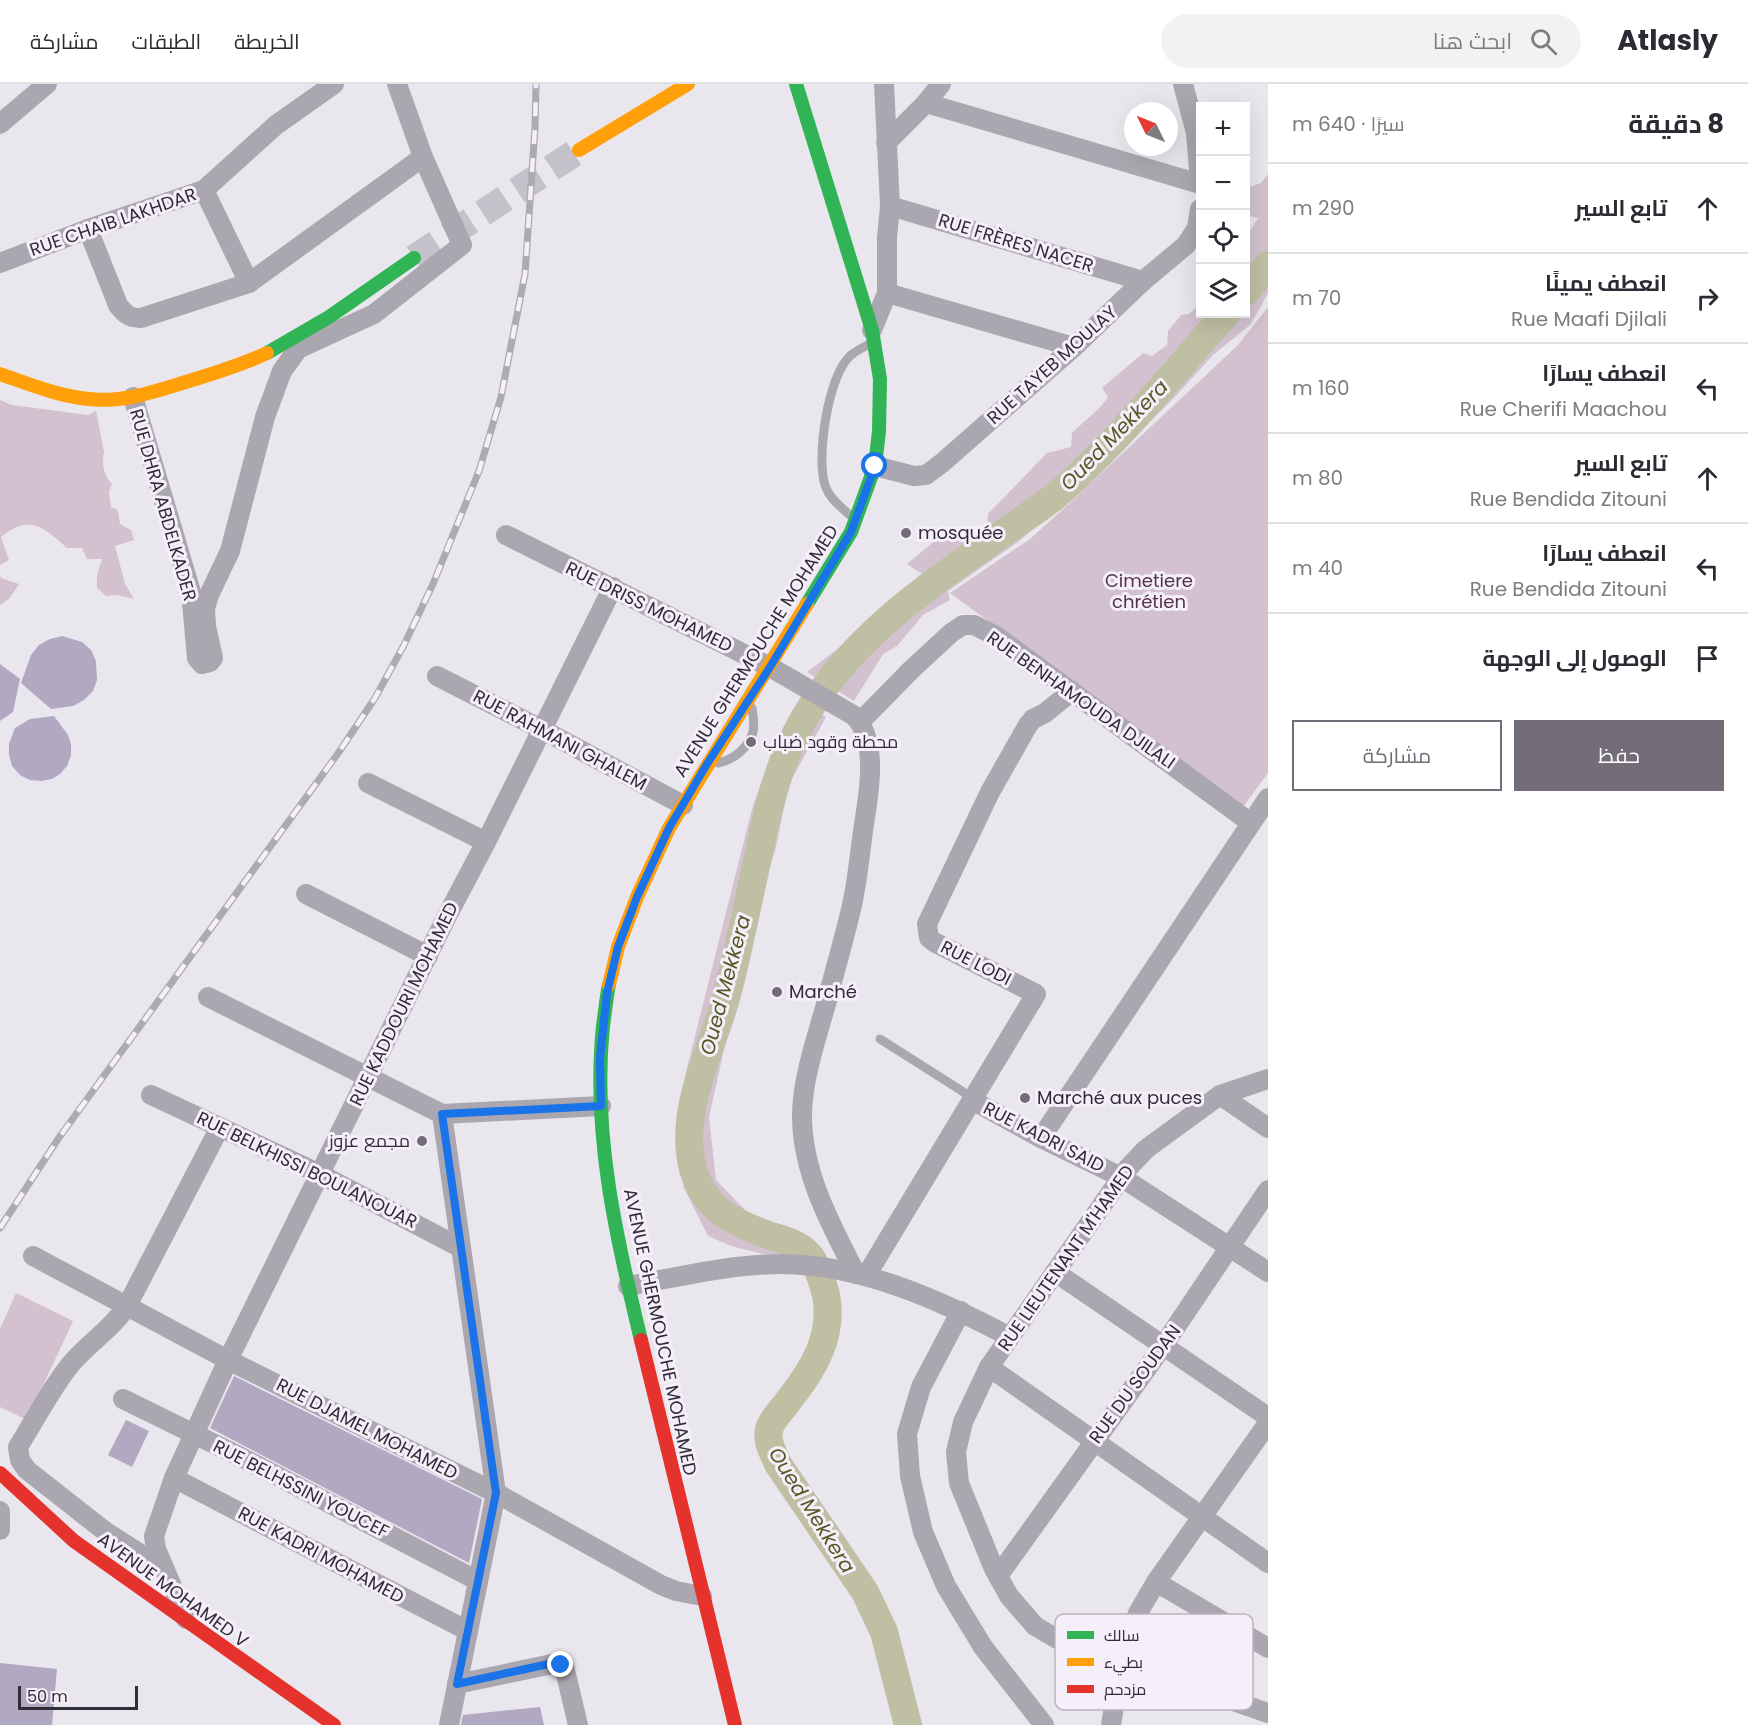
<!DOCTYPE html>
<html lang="ar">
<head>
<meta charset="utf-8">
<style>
	:root { --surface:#fff; --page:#f2f2f3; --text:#2b2b33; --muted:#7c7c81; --line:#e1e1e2; --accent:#726d78 }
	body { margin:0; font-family:Poppins,Cairo,sans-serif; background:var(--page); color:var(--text); direction:rtl }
	.controls { position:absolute; right:18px; top:18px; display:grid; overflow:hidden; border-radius:0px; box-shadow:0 6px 24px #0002 }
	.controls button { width:54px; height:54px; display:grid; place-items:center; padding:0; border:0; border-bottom:2px solid var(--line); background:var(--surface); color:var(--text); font:30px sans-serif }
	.compass { position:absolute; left:1124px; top:18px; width:54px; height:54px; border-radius:50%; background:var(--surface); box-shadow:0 6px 24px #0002; rotate:313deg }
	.scale { position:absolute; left:18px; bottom:15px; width:120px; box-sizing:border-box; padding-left:6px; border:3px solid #312c39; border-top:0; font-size:16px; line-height:21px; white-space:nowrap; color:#312c39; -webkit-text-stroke:4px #f5effa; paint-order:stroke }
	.stop { position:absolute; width:18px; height:18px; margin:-14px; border:4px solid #1a73e8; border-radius:50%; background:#fff }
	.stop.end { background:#1a73e8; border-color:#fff; box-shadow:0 2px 6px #0008 }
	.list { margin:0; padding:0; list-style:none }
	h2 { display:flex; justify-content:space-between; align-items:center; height:78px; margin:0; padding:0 24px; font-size:26px }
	h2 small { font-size:20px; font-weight:400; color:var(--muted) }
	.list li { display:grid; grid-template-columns:39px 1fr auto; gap:18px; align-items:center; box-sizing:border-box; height:90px; padding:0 24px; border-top:2px solid var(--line) }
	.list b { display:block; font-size:22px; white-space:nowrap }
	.list p { margin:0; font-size:20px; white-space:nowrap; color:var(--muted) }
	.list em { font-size:20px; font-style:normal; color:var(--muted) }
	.actions { display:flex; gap:12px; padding:18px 24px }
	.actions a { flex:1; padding:14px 0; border:2px solid var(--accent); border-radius:0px; text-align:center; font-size:21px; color:var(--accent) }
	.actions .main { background:var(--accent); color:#fff }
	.icon { flex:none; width:33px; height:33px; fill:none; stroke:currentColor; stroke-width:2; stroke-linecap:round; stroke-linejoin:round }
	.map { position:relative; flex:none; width:1268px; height:1641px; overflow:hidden; direction:ltr }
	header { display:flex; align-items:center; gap:36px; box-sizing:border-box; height:84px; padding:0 30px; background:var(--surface); border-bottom:2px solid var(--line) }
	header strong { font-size:28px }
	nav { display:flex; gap:33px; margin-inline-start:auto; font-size:21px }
	.search { width:420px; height:54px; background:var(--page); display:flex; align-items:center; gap:15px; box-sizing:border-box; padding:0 21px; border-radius:33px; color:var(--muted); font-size:22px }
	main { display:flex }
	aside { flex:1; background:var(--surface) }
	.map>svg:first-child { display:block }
	.green { fill:#d3c1cf; fill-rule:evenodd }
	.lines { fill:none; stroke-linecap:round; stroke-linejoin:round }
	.river { stroke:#bebfa3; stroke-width:28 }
	.building { fill:#b0a9c1 }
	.secondary-tunnel { stroke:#c5c1ca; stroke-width:27; stroke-dasharray:27 14; stroke-linecap:butt }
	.lane { stroke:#aba7b0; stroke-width:9 }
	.street { stroke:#aba7b0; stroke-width:20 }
	.fast { stroke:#30b455; stroke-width:14 }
	.slow { stroke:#ff9f0a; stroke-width:14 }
	.jam { stroke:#e5322d; stroke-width:14 }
	.rail-casing { stroke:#adaab1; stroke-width:7 }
	.rail { stroke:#f5effa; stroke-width:4.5; stroke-dasharray:14; stroke-linecap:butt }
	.route { stroke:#1a73e8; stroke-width:8 }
	.poi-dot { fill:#726d78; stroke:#f5effa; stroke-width:2 }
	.labels { text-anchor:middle; stroke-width:6; stroke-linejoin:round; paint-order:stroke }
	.street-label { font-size:18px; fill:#312c39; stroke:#f5effa }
	.poi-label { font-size:18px; fill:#312c39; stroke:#f5effa; text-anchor:start }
	.park-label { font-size:18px; fill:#563148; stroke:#f5effa }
	.water-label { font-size:20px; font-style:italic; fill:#545924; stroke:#f5effa }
	.key { fill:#f5effa; stroke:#bab4c0; stroke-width:1.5 }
	.key-label { font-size:16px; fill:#312c39 }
</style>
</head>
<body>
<header>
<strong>Atlasly</strong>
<div class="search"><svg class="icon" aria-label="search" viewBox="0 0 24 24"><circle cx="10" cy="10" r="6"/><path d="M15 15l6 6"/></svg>ابحث هنا</div>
<nav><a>الخريطة</a><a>الطبقات</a><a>مشاركة</a></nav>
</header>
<main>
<aside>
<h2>8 دقيقة<small>سيرًا · 640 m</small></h2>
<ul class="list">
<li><svg class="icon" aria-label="ahead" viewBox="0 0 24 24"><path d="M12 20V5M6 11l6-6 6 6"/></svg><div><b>تابع السير</b></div><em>290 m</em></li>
<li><svg class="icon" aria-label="right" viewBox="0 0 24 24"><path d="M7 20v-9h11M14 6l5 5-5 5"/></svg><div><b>انعطف يمينًا</b><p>Rue Maafi Djilali</p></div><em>70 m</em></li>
<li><svg class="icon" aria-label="left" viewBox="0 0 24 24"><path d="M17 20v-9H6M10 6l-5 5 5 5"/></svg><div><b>انعطف يسارًا</b><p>Rue Cherifi Maachou</p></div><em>160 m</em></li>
<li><svg class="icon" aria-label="ahead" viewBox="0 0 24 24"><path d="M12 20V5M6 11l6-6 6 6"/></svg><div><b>تابع السير</b><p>Rue Bendida Zitouni</p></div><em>80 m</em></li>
<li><svg class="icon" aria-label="left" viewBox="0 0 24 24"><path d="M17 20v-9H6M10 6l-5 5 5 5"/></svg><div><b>انعطف يسارًا</b><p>Rue Bendida Zitouni</p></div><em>40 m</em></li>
<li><svg class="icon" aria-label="arrive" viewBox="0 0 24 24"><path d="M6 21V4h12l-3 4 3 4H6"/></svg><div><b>الوصول إلى الوجهة</b></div></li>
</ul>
<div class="actions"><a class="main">حفظ</a><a>مشاركة</a></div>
</aside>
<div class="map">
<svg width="1268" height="1641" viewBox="0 0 1268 1641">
	<rect width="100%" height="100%" fill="#eae6ee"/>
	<!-- green -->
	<g class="green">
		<path d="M1268,90V209L1251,240L1213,271L1173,315L1086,401L1019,457L948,507L950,516L923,531L897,562L883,570L854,617L807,588L868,542L872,534L901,516L928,494L907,480L942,451H966L987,442L988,430L1047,369L1071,363L1072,349C1085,336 1098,328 1108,313L1102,304L1143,269L1152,272L1167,261L1168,247L1181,231L1189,230L1200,220V230H1246V153L1258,134L1246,131V104L1261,99Z"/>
		<polygon points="1268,223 1268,689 1243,723 950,509 1030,455 1061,427 1238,261"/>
		<path d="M0,316L12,321L88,331L96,327L104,368C101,379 104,392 112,400L109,408L111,423L118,426L120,440L131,446L134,456L115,462L125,500L134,515L118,511L106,512L97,504V491L102,475H87L82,464H67C45,444 29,429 1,453L9,476L0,481Z"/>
		<polygon points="0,491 1,494 19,500 10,514 0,521"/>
		<path d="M799,619L805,624L800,635L815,626L826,633L789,700L775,767L757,818L709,1033L716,1096L750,1131L816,1171L763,1170L731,1162L708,1152L683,1102L691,1093L682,1092L676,1055L677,1031L686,988L752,725L772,667ZM797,638L801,649L790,670L778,675L784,690L765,723L756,753L757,789L741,827L730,870L732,907L725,936L707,955L708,987L693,997L701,1019L693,1036L689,1019V999L701,986L703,954L723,933L727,894L726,866L750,794L753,758L770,699L780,688L774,677L783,665Z"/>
		<polygon points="16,1209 73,1237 27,1336 0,1323 0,1245"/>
	</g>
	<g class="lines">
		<!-- river -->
		<g class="river">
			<polyline points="1246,208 1268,181"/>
			<path d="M908,1641L884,1548L865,1508L778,1380C774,1370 766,1358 769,1346C771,1336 783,1325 789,1316C813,1286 834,1252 826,1211C823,1200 817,1179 809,1171C799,1160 785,1156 771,1152C734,1139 704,1125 693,1085C677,1024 715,961 729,903C740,859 749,813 759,769C766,733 774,698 789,664C829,573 908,515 988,460C1009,444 1032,430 1053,414C1117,360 1170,292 1226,230"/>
		</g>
	</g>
	<!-- building -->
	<g class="building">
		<polygon points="62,552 82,558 91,566 96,577 97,596 93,607 84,616 73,622 51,625 21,599 31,571 39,561 50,555"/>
		<polygon points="0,580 20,595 13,628 0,637"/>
		<polygon points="54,632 68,651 71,660 71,671 67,682 60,690 52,695 41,697 30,696 20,691 12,682 9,671 9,660 15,644 30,635"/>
		<polygon points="234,1292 482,1415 469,1479 210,1344"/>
		<polygon points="126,1336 149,1347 132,1383 108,1371"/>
		<polygon points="0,1579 57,1585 52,1641 0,1641"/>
		<polygon points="540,1623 544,1641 461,1641 463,1631"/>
	</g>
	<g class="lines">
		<!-- secondary-tunnel -->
		<polyline class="secondary-tunnel" points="414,174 579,66"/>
		<!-- lane -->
		<g class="lane">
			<path d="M851,432C841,423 829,414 825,401C816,373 828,292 850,272C855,267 863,264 869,260"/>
			<path d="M718,679C734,676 749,663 753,648C755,640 753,632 752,624"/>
			<polyline points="880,955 962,1007 972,1016"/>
		</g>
		<!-- street -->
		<g class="street">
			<polyline points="1183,0 1196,49 1200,98"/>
			<polyline points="926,19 1200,100"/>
			<polyline points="0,40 47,0"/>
			<polyline points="886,59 926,19 941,0"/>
			<polyline points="204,106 249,199"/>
			<polyline points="890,122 1143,197"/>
			<path d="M88,145L118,221C125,230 129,234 141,234L249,199L423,73"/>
			<polyline points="0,179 88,145 204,106 276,41 334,0"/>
			<polyline points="887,209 1074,263"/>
			<polyline points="872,246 887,209 887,154 890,122 884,0"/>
			<polyline points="133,313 191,508 197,574 202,580 210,578 213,574 206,542 205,524 209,511 230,467 265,333 282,287 298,265 374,230 462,161 423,73 397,0"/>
			<polyline points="875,382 914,392 926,391 942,379 1074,263 1143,197 1186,161 1197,144 1200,125"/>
			<path d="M506,451L770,583L853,631C879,655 869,709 864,740C860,767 858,794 852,821C845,852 836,882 828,913C818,950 802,994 802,1032C802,1089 831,1141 856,1190"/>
			<polyline points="437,592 541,645 683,721"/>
			<polyline points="860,638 911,586 951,549 963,541 974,541 996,552 1251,739"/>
			<polyline points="368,699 486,758"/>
			<polyline points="306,810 428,872"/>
			<polyline points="208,913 442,1030 601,1022"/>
			<polyline points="1268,995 1220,1011 1146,1065 1128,1084 989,1283 963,1338 956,1368 959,1399 994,1485 1009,1512 1035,1542 1069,1562 1121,1578 1268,1629"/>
			<polyline points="151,1011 320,1090 461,1164"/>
			<polyline points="1220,1011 1268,1044"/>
			<polyline points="972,1016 1041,1054 1121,1093 1268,1188"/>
			<polyline points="442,1030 496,1409 449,1641"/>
			<polyline points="1041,1054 1268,714"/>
			<polyline points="33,1172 228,1276 496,1409 661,1501 676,1507 702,1512"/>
			<polyline points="1055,1188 1268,1333"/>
			<polyline points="866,1192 1036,910 934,858 929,854 927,840 990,708 1028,641 1033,635 1045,629 1072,607"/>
			<path d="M628,1202C679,1193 730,1180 782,1180C863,1181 940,1216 1010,1253"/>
			<polyline points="961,1227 921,1303 907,1350 910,1392 923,1448 946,1502 983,1563 1044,1641"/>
			<polyline points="989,1283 1268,1479"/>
			<polyline points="123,1315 241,1373 478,1497"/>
			<polyline points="174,1394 468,1547"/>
			<polyline points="0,1427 0,1446"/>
			<path d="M164,1485L106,1448L27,1386L20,1376L18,1363C35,1336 50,1306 70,1281C88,1259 112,1245 127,1222L220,1043"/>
			<polyline points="998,1492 1163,1262 1268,1106"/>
			<polyline points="1156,1498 1268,1564"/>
			<polyline points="186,1535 156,1465 154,1452 174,1394 228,1276 448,830 486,758 613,503"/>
			<polyline points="457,1600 557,1579 565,1586 578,1641"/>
			<polyline points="1111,1641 1121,1578 1138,1529 1156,1498 1268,1339"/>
		</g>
		<!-- fast -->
		<g class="fast">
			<polyline points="796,0 872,246 880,295 879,347 875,382 851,448 807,520"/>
			<polyline points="267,269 329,233 414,174"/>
			<path d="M609,901C606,915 605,929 603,942C592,1048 616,1153 641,1256"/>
		</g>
		<!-- slow -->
		<g class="slow">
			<polyline points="579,66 688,0"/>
			<path d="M0,290C29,300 58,312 89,315C124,319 156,307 189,297C215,289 242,281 267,269"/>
			<polyline points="609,901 618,863 637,813 669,744 807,520"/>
		</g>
		<!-- jam -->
		<g class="jam">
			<polyline points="641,1256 735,1641"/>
			<polyline points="0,1389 74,1457 334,1641"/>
		</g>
		<!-- rail casing -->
		<g class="rail-casing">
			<polyline id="rail" points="0,1144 58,1055 339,668 375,614 403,563 433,500 479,387 501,313 525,190 535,44 536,0"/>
		</g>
		<!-- rail -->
		<use href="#rail" class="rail"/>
	</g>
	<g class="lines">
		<!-- route -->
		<polyline class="route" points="561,1581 553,1579 457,1600 496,1409 442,1030 601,1022 600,974 607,909 618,863 637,813 669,744 707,680 770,583 851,448 875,382"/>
	</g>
	<!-- markers -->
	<g class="poi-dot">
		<circle cx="906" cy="449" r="6"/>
		<circle cx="751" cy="658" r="6"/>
		<circle cx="777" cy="908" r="6"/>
		<circle cx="1025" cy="1014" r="6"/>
		<circle cx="422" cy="1057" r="6"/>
	</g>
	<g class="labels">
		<!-- street labels -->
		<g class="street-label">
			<text transform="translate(113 138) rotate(-19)" y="6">RUE CHAIB LAKHDAR</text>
			<text transform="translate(1016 159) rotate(17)" y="6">RUE FRÈRES NACER</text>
			<text transform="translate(1052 281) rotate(-42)" y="6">RUE TAYEB MOULAY</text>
			<text transform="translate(163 421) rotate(74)" y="6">RUE DHRA ABDELKADER</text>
			<text transform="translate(649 523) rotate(26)" y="6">RUE DRISS MOHAMED</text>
			<text transform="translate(756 567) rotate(-58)" y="6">AVENUE GHERMOUCHE MOHAMED</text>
			<text transform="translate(1081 616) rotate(35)" y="6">RUE BENHAMOUDA DJILALI</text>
			<text transform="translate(560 656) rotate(28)" y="6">RUE RAHMANI GHALEM</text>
			<text transform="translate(976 879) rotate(27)" y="6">RUE LODI</text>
			<text transform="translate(404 920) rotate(-64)" y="6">RUE KADDOURI MOHAMED</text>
			<text transform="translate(1044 1053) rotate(27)" y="6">RUE KADRI SAID</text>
			<text transform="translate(307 1086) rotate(26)" y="6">RUE BELKHISSI BOULANOUAR</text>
			<text transform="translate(1066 1174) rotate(-55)" y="6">RUE LIEUTENANT M'HAMED</text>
			<text transform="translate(660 1248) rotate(78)" y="6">AVENUE GHERMOUCHE MOHAMED</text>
			<text transform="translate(1135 1300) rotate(-54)" y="6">RUE DU SOUDAN</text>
			<text transform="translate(367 1345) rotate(27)" y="6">RUE DJAMEL MOHAMED</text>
			<text transform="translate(301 1405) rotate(27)" y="6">RUE BELHSSINI YOUCEF</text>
			<text transform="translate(321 1471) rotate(28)" y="6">RUE KADRI MOHAMED</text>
			<text transform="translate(173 1506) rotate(36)" y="6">AVENUE MOHAMED V</text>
		</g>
		<!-- poi labels -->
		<g class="poi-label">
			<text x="918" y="455">mosquée</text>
			<text x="763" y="664">محطة وقود ضباب</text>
			<text x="789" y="914">Marché</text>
			<text x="1037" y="1020">Marché aux puces</text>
			<text x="410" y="1063" text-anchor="end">مجمع عزوز</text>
		</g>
		<!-- park labels -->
		<g class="park-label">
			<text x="1149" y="503">Cimetiere<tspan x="1149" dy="21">chrétien</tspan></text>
		</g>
		<!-- water labels -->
		<g class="water-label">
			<text transform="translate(1114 351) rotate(-46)" y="7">Oued Mekkera</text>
			<text transform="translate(725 901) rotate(-75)" y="7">Oued Mekkera</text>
			<text transform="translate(812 1426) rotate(58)" y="7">Oued Mekkera</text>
		</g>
	</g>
	<!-- legend -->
	<rect x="1055" y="1530" width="198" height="96" rx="9" class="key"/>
	<rect x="1067" y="1547" width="27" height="8" fill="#30b455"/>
	<rect x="1067" y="1574" width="27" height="8" fill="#ff9f0a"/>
	<rect x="1067" y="1601" width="27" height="8" fill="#e5322d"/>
	<g class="key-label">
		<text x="1104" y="1557">سالك</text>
		<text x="1104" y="1584">بطيء</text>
		<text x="1104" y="1611">مزدحم</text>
	</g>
</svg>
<div class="controls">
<button>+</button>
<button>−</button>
<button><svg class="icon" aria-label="locate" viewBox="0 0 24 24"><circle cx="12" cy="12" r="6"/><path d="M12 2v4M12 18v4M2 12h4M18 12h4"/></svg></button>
<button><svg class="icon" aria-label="layers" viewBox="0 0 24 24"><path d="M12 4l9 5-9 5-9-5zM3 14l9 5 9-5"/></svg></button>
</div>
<svg class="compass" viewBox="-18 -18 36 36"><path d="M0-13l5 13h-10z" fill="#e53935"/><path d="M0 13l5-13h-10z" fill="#7c7c81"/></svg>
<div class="scale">50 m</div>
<div class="stop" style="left:875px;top:382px"></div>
<div class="stop end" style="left:561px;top:1581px"></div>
</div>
</main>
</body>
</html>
